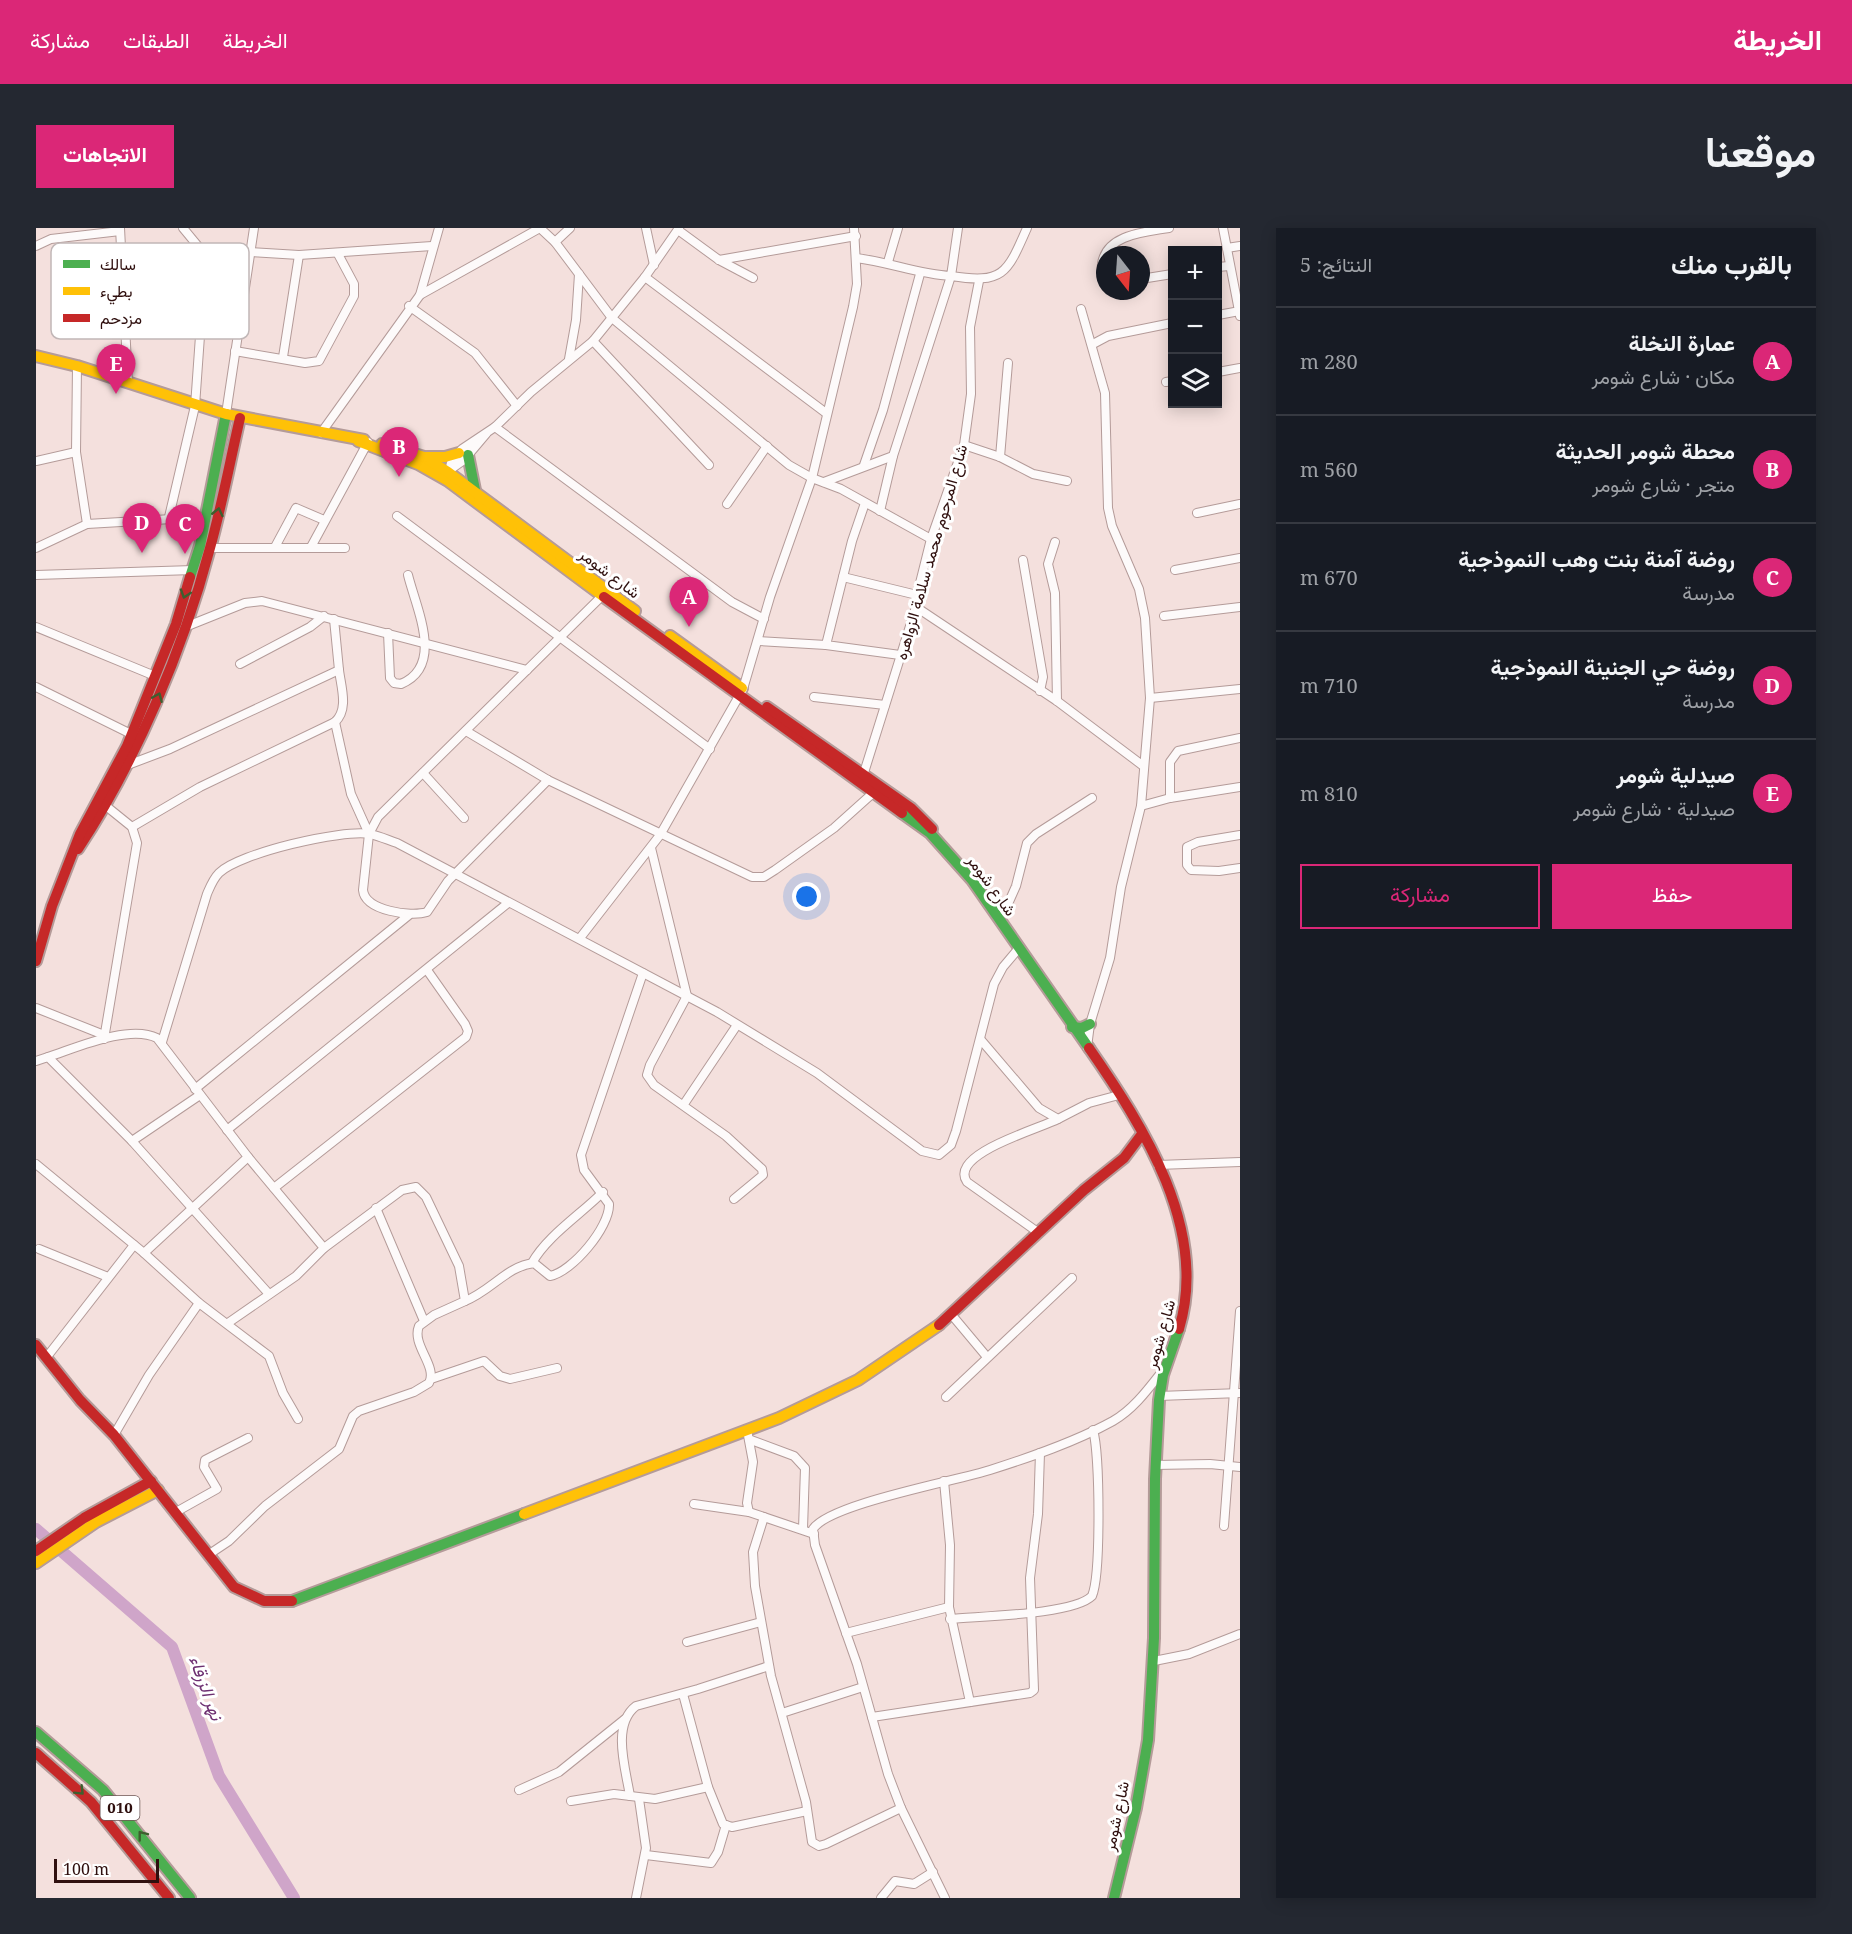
<!DOCTYPE html>
<html lang="ar">
<head>
<meta charset="utf-8">
<style>
	:root { --surface:#171b24; --page:#242831; --text:#f1f3f6; --muted:#9ea1a6; --line:#363941; --accent:#db2777 }
	body { margin:0; font-family:"Noto Serif",Vazirmatn,serif; background:var(--page); color:var(--text); direction:rtl }
	.controls { position:absolute; right:18px; top:18px; display:grid; overflow:hidden; border-radius:0px; box-shadow:0 3px 15px #0003 }
	.controls button { width:54px; height:54px; display:grid; place-items:center; padding:0; border:0; border-bottom:2px solid var(--line); background:var(--surface); color:var(--text); font:30px sans-serif }
	.compass { position:absolute; left:1060px; top:18px; width:54px; height:54px; border-radius:50%; background:var(--surface); box-shadow:0 3px 15px #0003; rotate:163deg }
	.scale { position:absolute; left:18px; bottom:15px; width:105px; box-sizing:border-box; padding-left:6px; border:3px solid #2f0f0e; border-top:0; font-size:16px; line-height:21px; white-space:nowrap; color:#2f0f0e; -webkit-text-stroke:4px #fff; paint-order:stroke }
	.you { position:absolute; left:771px; top:669px; width:21px; height:21px; margin:-15px; border:4px solid #fff; border-radius:50%; background:#1a73e8; box-shadow:0 0 0 9px #1a73e833 }
	.badge { display:grid; place-items:center; width:39px; height:39px; border-radius:50%; background:var(--accent); color:#fff; font-size:20px; font-weight:700 }
	.pin { position:absolute; translate:-50% -50px; filter:drop-shadow(0 2px 3px #0008) }
	.pin::after { content:''; position:absolute; top:32px; width:21px; height:18px; background:inherit; clip-path:polygon(0 0,100% 0,50% 100%) }
	.list { margin:0; padding:0; list-style:none }
	h2 { display:flex; justify-content:space-between; align-items:center; height:78px; margin:0; padding:0 24px; font-size:26px }
	h2 small { font-size:20px; font-weight:400; color:var(--muted) }
	.list li { display:grid; grid-template-columns:39px 1fr auto; gap:18px; align-items:center; box-sizing:border-box; height:108px; padding:0 24px; border-top:2px solid var(--line) }
	.list b { display:block; font-size:22px; white-space:nowrap }
	.list p { margin:0; font-size:20px; white-space:nowrap; color:var(--muted) }
	.list em { font-size:20px; font-style:normal; color:var(--muted) }
	.actions { display:flex; gap:12px; padding:18px 24px }
	.actions a { flex:1; padding:14px 0; border:2px solid var(--accent); border-radius:0px; text-align:center; font-size:21px; color:var(--accent) }
	.actions .main { background:var(--accent); color:#fff }
	.icon { flex:none; width:33px; height:33px; fill:none; stroke:currentColor; stroke-width:2; stroke-linecap:round; stroke-linejoin:round }
	.map { position:relative; flex:none; width:1204px; height:1670px; overflow:hidden; direction:ltr; border-radius:0px }
	header { display:flex; align-items:center; gap:36px; box-sizing:border-box; height:84px; padding:0 30px; background:var(--accent); color:#fff }
	header strong { font-size:28px }
	nav { display:flex; gap:33px; margin-inline-start:auto; font-size:21px }
	.intro { display:flex; align-items:center; justify-content:space-between; box-sizing:border-box; height:144px; padding:0 36px }
	h1 { margin:0; font-size:42px }
	.button { padding:15px 27px; border-radius:0px; background:var(--accent); color:#fff; font-size:21px; font-weight:700 }
	main { display:flex; gap:36px; padding:0 36px }
	aside { flex:1; background:var(--surface); border-radius:0px; box-shadow:0 3px 15px #0003 }
	.map>svg:first-child { display:block }
	.lines { fill:none; stroke-linecap:round; stroke-linejoin:round }
	.river { stroke:#cfa5c9; stroke-width:12 }
	.street-casing { stroke:#b49b99; stroke-width:10 }
	.fast-casing { stroke:#b49b99; stroke-width:14 }
	.slow-casing { stroke:#b49b99; stroke-width:14 }
	.jam-casing { stroke:#b49b99; stroke-width:14 }
	.street { stroke:#fdfafa; stroke-width:8 }
	.fast { stroke:#4caf50; stroke-width:10 }
	.slow { stroke:#ffc107; stroke-width:10 }
	.jam { stroke:#c62828; stroke-width:10 }
	.oneway { stroke:#3e5f2f }
	.labels { text-anchor:middle; stroke-width:6; stroke-linejoin:round; paint-order:stroke }
	.shield { fill:#fff; stroke:#6d5756; stroke-width:1.5 }
	.shield-label { font-size:15px; font-weight:bold; fill:#2f0f0e }
	.street-label { font-size:16px; fill:#2f0f0e; stroke:#fff }
	.water-label { font-size:18px; font-style:italic; fill:#6d2f71; stroke:#fff }
	.key { fill:#fff; stroke:#c1b7b7; stroke-width:1.5 }
	.key-label { font-size:16px; fill:#2f0f0e }
</style>
</head>
<body>
<header>
<strong>الخريطة</strong>
<nav><a>الخريطة</a><a>الطبقات</a><a>مشاركة</a></nav>
</header>
<div class="intro"><h1>موقعنا</h1><a class="button">الاتجاهات</a></div>
<main>
<aside>
<h2>بالقرب منك<small>النتائج: 5</small></h2>
<ul class="list">
<li><span class="badge">A</span><div><b>عمارة النخلة</b><p>مكان · شارع شومر</p></div><em>280 m</em></li>
<li><span class="badge">B</span><div><b>محطة شومر الحديثة</b><p>متجر · شارع شومر</p></div><em>560 m</em></li>
<li><span class="badge">C</span><div><b>روضة آمنة بنت وهب النموذجية</b><p>مدرسة</p></div><em>670 m</em></li>
<li><span class="badge">D</span><div><b>روضة حي الجنينة النموذجية</b><p>مدرسة</p></div><em>710 m</em></li>
<li><span class="badge">E</span><div><b>صيدلية شومر</b><p>صيدلية · شارع شومر</p></div><em>810 m</em></li>
</ul>
<div class="actions"><a class="main">حفظ</a><a>مشاركة</a></div>
</aside>
<div class="map">
<svg width="1204" height="1670" viewBox="0 0 1204 1670">
	<rect width="100%" height="100%" fill="#f4e0dd"/>
	<g class="lines">
		<!-- river -->
		<polyline class="river" points="0,1301 136,1419 183,1548 258,1670"/>
		<!-- street casing -->
		<g class="street-casing">
			<g id="street">
				<polyline points="84,0 92,155"/>
				<polyline points="504,0 519,14 576,90 753,237 776,250 805,261 895,311"/>
				<polyline points="610,0 618,37"/>
				<polyline points="1187,0 1204,88"/>
				<polyline points="642,2 683,32 717,50"/>
				<polyline points="519,14 534,0"/>
				<polyline points="0,18 15,11 84,3"/>
				<polyline points="1191,20 1204,18"/>
				<polyline points="214,24 263,27 396,18"/>
				<path d="M820,30C853,34 882,46 915,48L922,0"/>
				<polyline points="683,32 820,8"/>
				<polyline points="852,34 862,0"/>
				<polyline points="1182,39 1193,38"/>
				<polyline points="609,49 790,185"/>
				<polyline points="1105,51 1136,46"/>
				<path d="M1069,54C1065,48 1065,42 1066,36C1070,6 1110,4 1133,0"/>
				<polyline points="384,67 504,0"/>
				<polyline points="373,78 439,125 481,178"/>
				<polyline points="1045,81 1069,165 1072,280 1076,298 1103,361 1109,390 1114,470 1105,578"/>
				<polyline points="1182,87 1204,83"/>
				<polyline points="557,113 673,237"/>
				<polyline points="1057,116 1072,108 1136,95"/>
				<polyline points="199,123 269,135 283,133 318,68 318,56 302,26"/>
				<polyline points="247,129 263,27"/>
				<polyline points="533,131 540,92 543,46"/>
				<polyline points="41,138 40,224 51,296 170,289"/>
				<polyline points="1182,144 1204,140"/>
				<polyline points="1130,154 1136,153"/>
				<polyline points="190,186 218,0"/>
				<polyline points="459,199 696,374 728,391"/>
				<polyline points="285,205 384,67 403,0"/>
				<polyline points="928,217 964,229 997,246 1031,253"/>
				<polyline points="964,229 972,135"/>
				<polyline points="0,233 40,224"/>
				<polyline points="828,237 847,182 884,46"/>
				<polyline points="411,244 428,232 450,206"/>
				<polyline points="412,248 415,235 426,221 459,199 495,164 557,113 609,49 643,0"/>
				<path d="M788,254L857,228L915,48C967,56 971,46 991,0"/>
				<polyline points="829,275 816,313 790,417 864,427"/>
				<polyline points="691,276 731,218"/>
				<polyline points="844,283 857,228"/>
				<polyline points="1161,285 1204,276"/>
				<polyline points="361,288 674,521"/>
				<polyline points="133,289 159,178 169,38 166,23 147,0"/>
				<polyline points="1019,314 1012,336 1019,365 1021,473"/>
				<polyline points="239,319 260,280 288,292"/>
				<polyline points="275,319 332,214"/>
				<polyline points="0,320 51,296"/>
				<polyline points="174,320 309,320"/>
				<polyline points="987,332 1007,449 1004,463"/>
				<polyline points="1139,342 1204,330"/>
				<polyline points="0,347 157,342"/>
				<polyline points="807,349 881,367"/>
				<polyline points="880,379 1021,473 1106,537"/>
				<polyline points="1128,388 1204,379"/>
				<polyline points="0,399 119,448"/>
				<polyline points="149,399 209,375 226,373 491,442"/>
				<path d="M352,405L354,450L358,455L365,456C409,438 380,380 372,347"/>
				<polyline points="723,413 790,417"/>
				<polyline points="204,436 274,399 288,388"/>
				<polyline points="0,459 95,506"/>
				<polyline points="778,469 849,477"/>
				<polyline points="1114,470 1204,461"/>
				<polyline points="299,494 315,566 333,606"/>
				<polyline points="430,503 512,552 716,649 728,649 739,642 798,600 837,565"/>
				<polyline points="89,538 134,521 303,442 298,391"/>
				<polyline points="387,545 428,590"/>
				<polyline points="826,551 880,379 881,367 895,311 928,217 935,166 934,99 943,53"/>
				<path d="M512,552L412,653L391,684C375,689 329,683 327,662L333,606L342,589L566,368"/>
				<polyline points="1134,570 1134,534 1142,523 1204,510"/>
				<path d="M96,599L164,559L299,494C313,481 305,459 303,442"/>
				<polyline points="1204,607 1162,614 1151,619 1151,637 1155,642 1183,643 1204,640"/>
				<polyline points="615,620 651,768 614,837 611,847 618,857 690,908 726,941 727,947 698,971"/>
				<polyline points="961,689 972,676 980,658 991,615 1000,606 1056,570"/>
				<polyline points="544,710 624,607 707,461 734,369 776,250 817,79 821,56 818,0"/>
				<polyline points="0,780 68,807"/>
				<polyline points="68,811 101,615 96,599 70,578"/>
				<polyline points="945,812 1003,880 1022,891 1053,875 1083,867"/>
				<path d="M126,814L171,666C174,659 177,651 183,645C203,625 306,601 334,606C343,608 352,612 361,615L681,784L781,845L886,923L903,927L915,917L920,903L958,756L967,739L983,720"/>
				<polyline points="1051,819 1054,796 1074,730 1085,659 1105,578 1134,570 1204,559"/>
				<polyline points="0,833 12,829 96,913 233,1066"/>
				<polyline points="159,861 373,687"/>
				<polyline points="648,876 701,797"/>
				<polyline points="191,902 472,675"/>
				<polyline points="96,913 164,867"/>
				<path d="M0,936L108,1025L212,929L121,810C93,796 40,820 12,829"/>
				<polyline points="1122,937 1204,934"/>
				<polyline points="238,960 430,809 432,803 429,796 391,742"/>
				<polyline points="340,980 388,1093"/>
				<path d="M1003,1005L931,954C912,926 1003,901 1022,891"/>
				<polyline points="3,1021 72,1049"/>
				<polyline points="108,1025 163,1075 233,1128 247,1165 262,1191"/>
				<path d="M496,1035C511,1008 544,987 567,964"/>
				<path d="M429,1073C455,1063 471,1038 498,1035L514,1048C536,1044 574,999 573,976L548,942L545,927L607,745"/>
				<polyline points="915,1086 951,1129"/>
				<polyline points="192,1095 260,1048 288,1020 212,929"/>
				<polyline points="10,1130 98,1017"/>
				<polyline points="395,1151 448,1133 464,1148 474,1151 521,1140"/>
				<polyline points="1123,1168 1204,1165"/>
				<polyline points="910,1169 1036,1050"/>
				<polyline points="711,1202 717,1234 711,1275 713,1284 778,1306"/>
				<polyline points="78,1207 113,1147 163,1075"/>
				<polyline points="715,1212 758,1228 769,1240 767,1301"/>
				<polyline points="1119,1237 1174,1236 1204,1239"/>
				<polyline points="908,1253 914,1317 913,1379 934,1474"/>
				<polyline points="658,1276 713,1284"/>
				<polyline points="140,1284 181,1261 168,1239 169,1232 212,1210"/>
				<polyline points="728,1289 717,1324 719,1358 735,1448 770,1574 776,1614 783,1618 790,1616 865,1580"/>
				<polyline points="1188,1298 1204,1083"/>
				<path d="M172,1327L193,1313L229,1278L303,1221L317,1188L323,1183L378,1164L393,1155C402,1138 375,1117 383,1098L398,1087L429,1073L423,1038L390,969L380,959L366,962L288,1020"/>
				<path d="M914,1391C944,1388 1037,1387 1056,1368C1065,1347 1064,1226 1057,1202"/>
				<polyline points="810,1405 913,1379"/>
				<polyline points="651,1414 725,1394"/>
				<polyline points="1118,1433 1153,1426 1204,1406"/>
				<polyline points="647,1466 672,1559 687,1596 696,1599 771,1583"/>
				<polyline points="746,1485 827,1459"/>
				<polyline points="836,1489 994,1465 998,1462 994,1350 1002,1286 1004,1225"/>
				<polyline points="483,1562 523,1544 589,1491"/>
				<path d="M594,1568C590,1542 575,1497 600,1478L662,1461L733,1438"/>
				<polyline points="535,1573 578,1566 619,1571 672,1559"/>
				<polyline points="610,1627 675,1635 682,1624 690,1597"/>
				<polyline points="600,1670 610,1620 603,1571"/>
				<polyline points="845,1670 859,1653 878,1656 897,1644"/>
				<path d="M909,1670L865,1580L852,1546L821,1436L779,1317L777,1301C793,1276 920,1253 954,1242C995,1229 1039,1214 1077,1193C1098,1181 1113,1160 1128,1141"/>
			</g>
		</g>
		<!-- fast casing -->
		<g class="fast-casing">
			<g id="fast">
				<polyline points="432,227 439,262"/>
				<polyline points="154,349 164,318 190,186"/>
				<polyline points="866,585 894,605 936,652 1053,820"/>
				<polyline points="1036,799 1046,800 1054,796"/>
				<polyline points="256,1373 488,1286"/>
				<polyline points="0,1504 67,1562 154,1670"/>
				<polyline points="1078,1670 1100,1580 1112,1512 1118,1410 1119,1251 1123,1172 1127,1147 1143,1101"/>
			</g>
		</g>
		<!-- slow casing -->
		<g class="slow-casing">
			<g id="slow">
				<polyline points="0,128 41,138 190,186 328,212"/>
				<polyline points="322,213 382,236 412,253 568,369"/>
				<polyline points="346,216 388,229 412,244 599,383"/>
				<polyline points="391,229 409,229 423,225"/>
				<polyline points="634,408 706,460"/>
				<polyline points="488,1286 743,1190 822,1152 903,1097"/>
				<polyline points="0,1335 60,1294 122,1262"/>
			</g>
		</g>
		<!-- jam casing -->
		<g class="jam-casing">
			<g id="jam">
				<polyline points="568,369 866,585"/>
				<polyline points="731,479 875,580 896,601"/>
				<path d="M42,621C100,533 147,422 174,320C186,277 194,233 204,190"/>
				<polyline points="0,733 16,678 44,606 91,518 140,396 154,349"/>
				<path d="M1053,820C1108,899 1173,1002 1143,1101"/>
				<polyline points="903,1097 1048,962 1088,930 1106,906"/>
				<polyline points="0,1117 44,1172 78,1207 198,1359 228,1373 256,1373"/>
				<polyline points="0,1323 48,1290 115,1253"/>
				<polyline points="0,1525 55,1574 133,1670"/>
			</g>
		</g>
		<!-- street -->
		<use href="#street" class="street"/>
		<!-- fast -->
		<use href="#fast" class="fast"/>
		<!-- slow -->
		<use href="#slow" class="slow"/>
		<!-- jam -->
		<use href="#jam" class="jam"/>
	</g>
	<!-- one-way arrows -->
	<defs><path id="oneway-chevron" d="M-2-3.5L2.5 0L-2 3.5" fill="none" stroke-width="1.6" stroke-linecap="round" stroke-linejoin="round" transform="scale(1.5)"/></defs>
	<g class="oneway">
		<use href="#oneway-chevron" transform="translate(182 284) rotate(-77)"/>
		<use href="#oneway-chevron" transform="translate(149 366) rotate(108)"/>
		<use href="#oneway-chevron" transform="translate(122 469) rotate(-67)"/>
		<use href="#oneway-chevron" transform="translate(44 1563) rotate(45)"/>
		<use href="#oneway-chevron" transform="translate(106 1607) rotate(-128)"/>
	</g>
	<g class="labels">
		<!-- shield labels -->
		<rect class="shield" x="64.5" y="1568" width="39" height="24" rx="4.5"/>
		<g class="shield-label">
			<text x="84" y="1585">010</text>
		</g>
		<!-- street labels -->
		<g class="street-label">
			<text transform="translate(895 324) rotate(-74)" y="6">شارع المرحوم محمد سلامة الزواهره</text>
			<text transform="translate(574 345) rotate(37)" y="6">شارع شومر</text>
			<text transform="translate(956 657) rotate(54)" y="6">شارع شومر</text>
			<text transform="translate(1124 1106) rotate(-74)" y="6">شارع شومر</text>
			<text transform="translate(1080 1588) rotate(-78)" y="6">شارع شومر</text>
		</g>
		<!-- water labels -->
		<g class="water-label">
			<text transform="translate(170 1460) rotate(70)" y="6">نهر الزرقاء</text>
		</g>
	</g>
	<!-- legend -->
	<rect x="15" y="15" width="198" height="96" rx="9" class="key"/>
	<rect x="27" y="32" width="27" height="8" fill="#4caf50"/>
	<rect x="27" y="59" width="27" height="8" fill="#ffc107"/>
	<rect x="27" y="86" width="27" height="8" fill="#c62828"/>
	<g class="key-label">
		<text x="64" y="42">سالك</text>
		<text x="64" y="69">بطيء</text>
		<text x="64" y="96">مزدحم</text>
	</g>
</svg>
<div class="controls">
<button>+</button>
<button>−</button>
<button><svg class="icon" aria-label="layers" viewBox="0 0 24 24"><path d="M12 4l9 5-9 5-9-5zM3 14l9 5 9-5"/></svg></button>
</div>
<svg class="compass" viewBox="-18 -18 36 36"><path d="M0-13l5 13h-10z" fill="#e53935"/><path d="M0 13l5-13h-10z" fill="#9ea1a6"/></svg>
<div class="scale">100 m</div>
<div class="you"></div>
<div class="pin badge" style="left:653px;top:399px">A</div>
<div class="pin badge" style="left:363px;top:249px">B</div>
<div class="pin badge" style="left:149px;top:326px">C</div>
<div class="pin badge" style="left:106px;top:325px">D</div>
<div class="pin badge" style="left:80px;top:166px">E</div>
</div>
</main>
</body>
</html>
